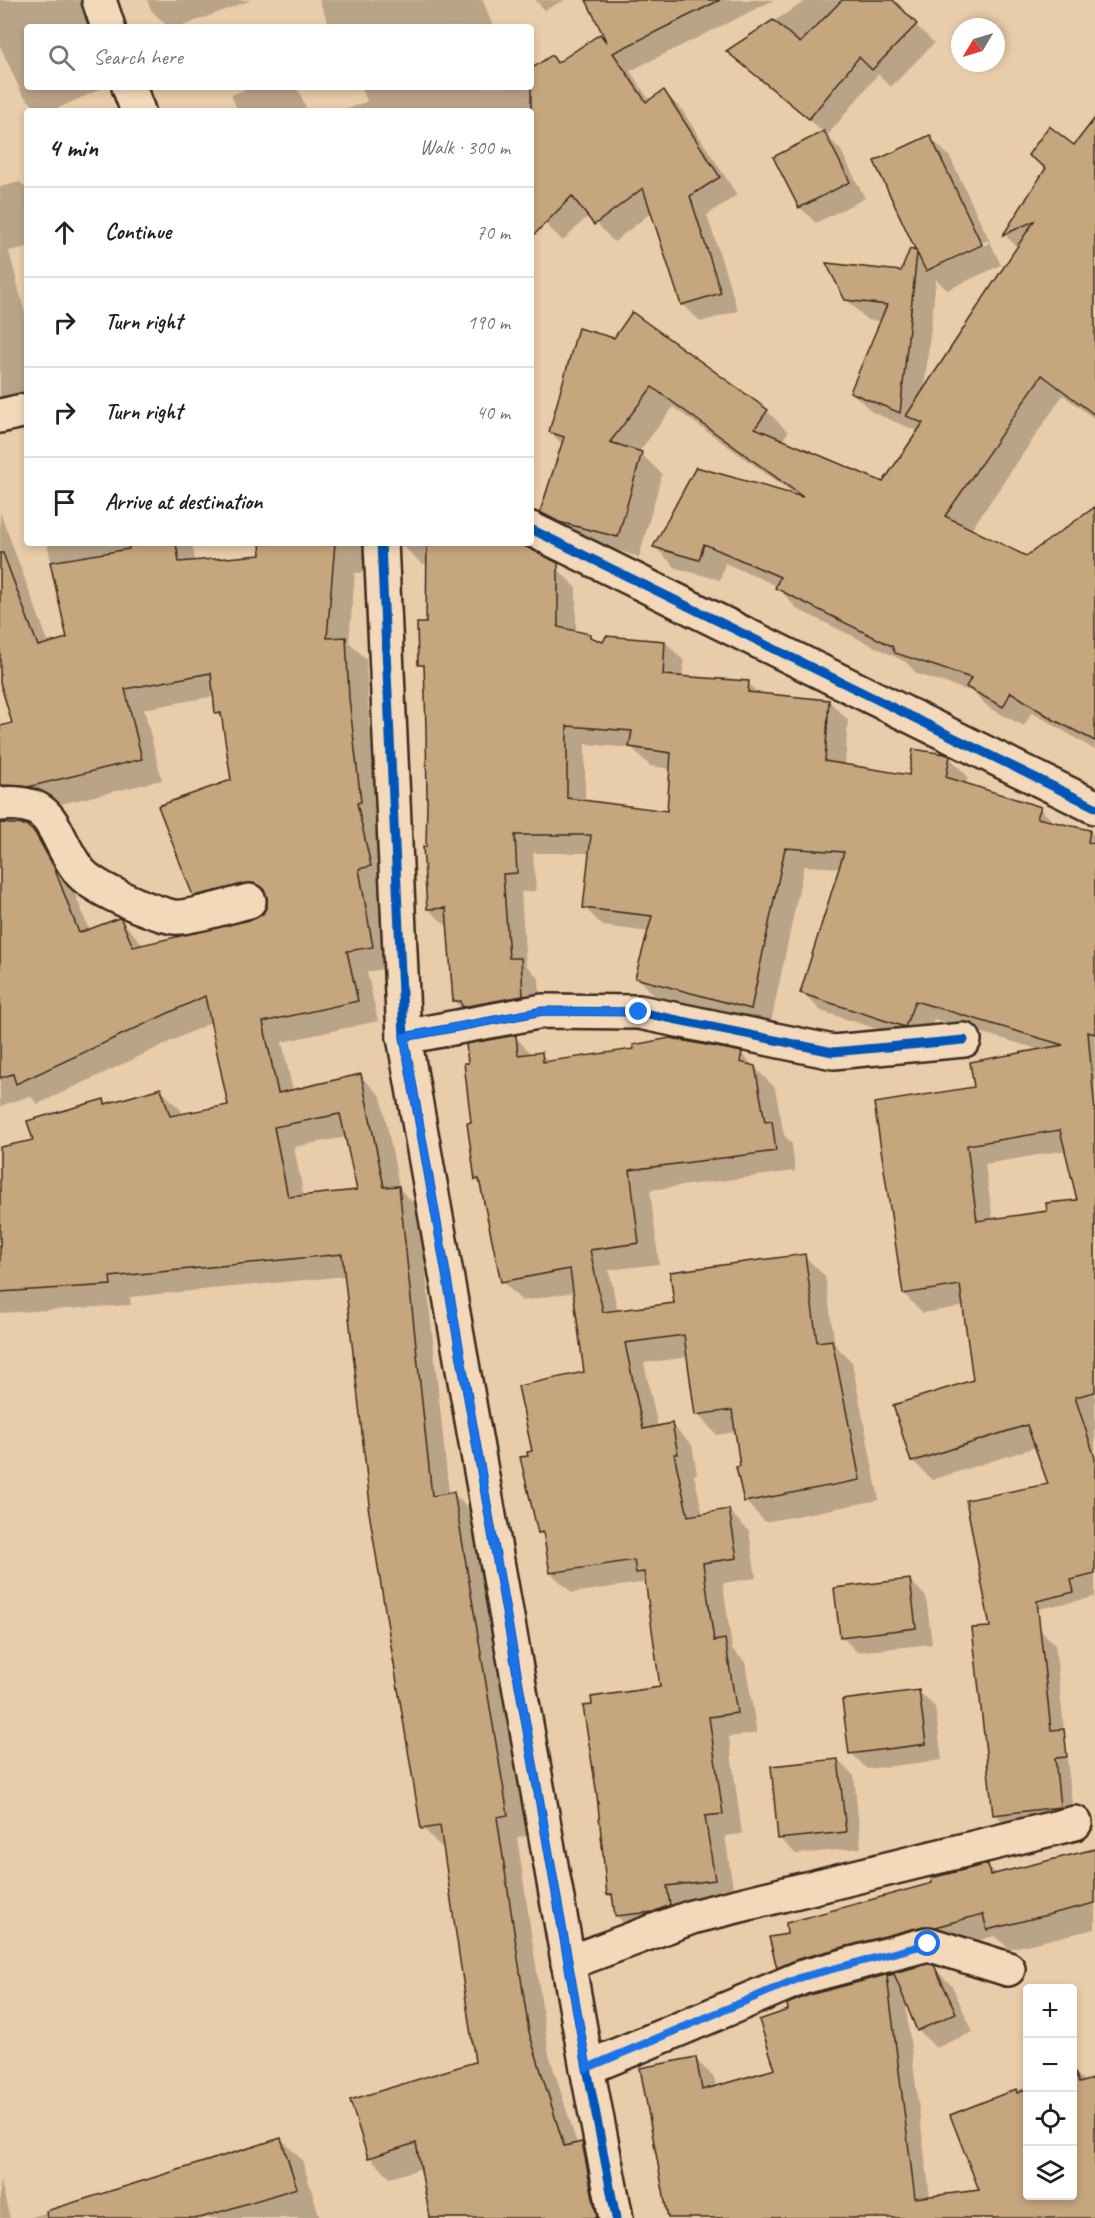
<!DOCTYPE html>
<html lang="en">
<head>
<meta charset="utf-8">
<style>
	:root { --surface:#fff; --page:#f2f2f2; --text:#222; --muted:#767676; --line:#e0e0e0 }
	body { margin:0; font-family:Caveat,sans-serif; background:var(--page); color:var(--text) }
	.controls { position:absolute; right:18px; bottom:18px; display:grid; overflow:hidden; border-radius:6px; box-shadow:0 3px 9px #0003 }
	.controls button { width:54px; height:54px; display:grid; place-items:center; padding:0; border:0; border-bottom:2px solid var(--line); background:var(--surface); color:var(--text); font:30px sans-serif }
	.compass { position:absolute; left:951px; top:18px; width:54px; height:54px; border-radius:50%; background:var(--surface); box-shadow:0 3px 9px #0003; rotate:232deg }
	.stop { position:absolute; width:18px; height:18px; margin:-14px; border:4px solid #1a73e8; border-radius:50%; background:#fff }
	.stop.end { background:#1a73e8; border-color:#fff; box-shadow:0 2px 6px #0008 }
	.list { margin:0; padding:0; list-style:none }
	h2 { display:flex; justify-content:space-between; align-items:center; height:78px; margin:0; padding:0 24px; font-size:26px }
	h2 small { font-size:20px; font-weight:400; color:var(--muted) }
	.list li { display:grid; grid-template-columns:39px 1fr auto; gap:18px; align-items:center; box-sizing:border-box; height:90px; padding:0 24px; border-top:2px solid var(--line) }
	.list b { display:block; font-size:22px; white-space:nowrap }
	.list em { font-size:20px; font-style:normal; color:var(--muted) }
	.icon { flex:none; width:33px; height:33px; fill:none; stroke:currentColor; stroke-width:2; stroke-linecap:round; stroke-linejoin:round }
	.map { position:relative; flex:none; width:1095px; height:2218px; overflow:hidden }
	.search { position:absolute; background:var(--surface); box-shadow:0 3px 9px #0003; left:24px; top:24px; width:510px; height:66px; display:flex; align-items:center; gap:15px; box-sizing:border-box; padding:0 21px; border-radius:6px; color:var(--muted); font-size:22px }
	.panel { position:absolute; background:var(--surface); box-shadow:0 3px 9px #0003; left:24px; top:108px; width:510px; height:438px; border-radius:6px }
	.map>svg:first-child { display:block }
	.shadow { fill:#0003; fill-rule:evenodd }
	.building { fill:#c6a67d; stroke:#3b2a1e; stroke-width:1.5; fill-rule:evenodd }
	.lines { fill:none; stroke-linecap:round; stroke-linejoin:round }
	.minor-casing { stroke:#3b2a1e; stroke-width:38 }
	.minor { stroke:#f3d9ba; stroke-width:33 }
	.cycleway-casing { stroke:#f3d9ba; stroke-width:13 }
	.cycleway { stroke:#0057b8; stroke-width:9 }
	.route { stroke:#1a73e8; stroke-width:8 }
</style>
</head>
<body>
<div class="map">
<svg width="1095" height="2218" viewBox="0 0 1095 2218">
	<rect width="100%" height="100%" fill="#e9cdaa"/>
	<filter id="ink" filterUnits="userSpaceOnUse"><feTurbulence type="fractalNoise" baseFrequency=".0167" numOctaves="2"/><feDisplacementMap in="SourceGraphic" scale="12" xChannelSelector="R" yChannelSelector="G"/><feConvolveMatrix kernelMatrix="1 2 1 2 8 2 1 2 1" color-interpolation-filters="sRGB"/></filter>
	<g filter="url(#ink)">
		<!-- shadow -->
		<g class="shadow">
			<polygon points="0,0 88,0 102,27 27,27 27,87 105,87 52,111 39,111 22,94 0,46"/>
			<polygon points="147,0 251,0 180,27 168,27 151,10"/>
			<polygon points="319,0 483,0 493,27 330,27"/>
			<polygon points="535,0 565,0 545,10"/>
			<polygon points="587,0 774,0 630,71 650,101 664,92 682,110 737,195 707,215 738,311 701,322 682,304 652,212 614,242 589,215 563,241 531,210 531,111 343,111 367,101 361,87 531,87 531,71 552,57 558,64 600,36 608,43"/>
			<polygon points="807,0 891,0 934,43 891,87 878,74 827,136 840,149 865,198 816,223 800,207 824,133 728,51"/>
			<polygon points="251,87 294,87 300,93 307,111 238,111 231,95"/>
			<path d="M1095,121V419L1063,395L971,530L1026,558L1095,509V750L1032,712L1024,726L989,708L973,692L917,674L906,662L797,609L777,586L725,563L720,580L676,568L655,547L797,496L673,407L639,452L662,474L639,557L565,534L544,513L563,445L550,432L633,314L767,411L788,432L782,441L884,484L919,432L872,412L852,392L881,321L867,320L846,299L902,273L911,251L919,253L930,137L950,157L1001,265L947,290L936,279L924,392L1018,248L1005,235L1046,171L1030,155L1075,147ZM988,240L989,243L933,269V266Z"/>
			<polygon points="20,182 27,189 27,247 9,251 27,321 27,393 0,400 0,187"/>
			<path d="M0,512L49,644L69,639L47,543H192L195,562L263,556L261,543H450L451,562L422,564L401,544L391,548L376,572L355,573L349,642L366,659L369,720L381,822L377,823L390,887L379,889L393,967L367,972L378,1021L282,1042L293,1091L360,1076L381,1096L400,1190L419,1208L449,1494H454L474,1514L528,1836L517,1837L549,2054L577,2144L582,2143L602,2164L613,2218H431L422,2168L390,2178L370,2157L477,2063L443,1849L423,1828L372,1507L346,1276L130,1297L131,1305L0,1313V1149L35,1141L104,1101L108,1105L160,1089L181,1110L183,1116L230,1107L212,1022L38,1104L30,1096L0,1106V793L9,811L2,823L75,893L89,930L121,920L144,946L254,921L264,915L270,904L215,916L194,895L233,781L223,719L217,713L215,696L144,709L162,780L52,806L31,786L0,676ZM346,1137L359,1191L304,1197L294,1147Z"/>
			<path d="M558,569L576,588V633L590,636L603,644L665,642L684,661L682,678L748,683L760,695L829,701L848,720L845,766L911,776L949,757L968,777L966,785L1040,809L1055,823L1090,831L1095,837V1597L1005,1616L1050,1485L1036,1447L932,1480L913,1461L975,1381L965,1306L923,1313L904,1294L976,1088L1041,1050L934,1019L924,1044L821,1011L802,992L841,868L804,866L770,1027L656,997L637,978L649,932L603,926L584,907L591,853H533L536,891L521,892L526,965L539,978L541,1014L473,1020L454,1001L449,928L428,909L426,670L420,664L427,624ZM585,744L632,748L650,766L672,769L668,813L585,801ZM1067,1150L1078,1201L1049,1212L993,1221L985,1164Z"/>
			<polygon points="515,1037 533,1055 541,1054 549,1062 636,1050 670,1039 742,1054 775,1088 784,1135 792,1144 795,1171 650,1190 659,1264 609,1270 618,1312 676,1304 804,1256 825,1276 835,1345 852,1362 879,1500 765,1522 745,1501 736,1432 717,1435 697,1414 688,1357 644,1363 658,1427 671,1424 692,1445 697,1474 694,1475 703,1515 729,1511 749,1531 756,1578 723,1583 732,1649 745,1662 757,1733 729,1737 742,1834 725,1836 735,1900 637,1936 617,1916 615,1900 609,1894 662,1688 647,1582 572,1593 551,1573 546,1538 539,1532 529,1457 586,1374 574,1292 522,1301 502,1281 482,1185 476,1179 473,1123"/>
			<polygon points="910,1580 926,1597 932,1644 857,1652 841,1636"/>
			<polygon points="1039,1628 1055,1645 1074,1823 1011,1830 995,1814"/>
			<polygon points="918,1691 935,1707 942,1760 867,1769 851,1753"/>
			<polygon points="838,1760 854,1776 861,1848 796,1854 779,1838"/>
			<polygon points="950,1836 965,1851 943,1856 926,1839"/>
			<polygon points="1095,1863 1095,1929 1009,1949 995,1936 798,1987 778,1967 789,1936 988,1865 997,1875"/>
			<polygon points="928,1965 933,1967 952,1986 973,2032 936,2048 918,2030 905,2000 930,2197 981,2192 952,2116 1028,2086 1028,2196 1072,2196 1072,2069 1086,2083 1095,2080 1095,2218 669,2218 695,2059 714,2077 716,2087 777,2070 790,2011 810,1996"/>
			<polygon points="281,2139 302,2160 320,2218 29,2218"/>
			<polygon points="0,2179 10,2218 0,2218"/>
		</g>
		<!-- building -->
		<g class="building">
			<polygon points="586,0 720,0 613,53 646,102 664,90 720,177 690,196 721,293 681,305 643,188 594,225 572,196 531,238 531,69 552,55 557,63 600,34 607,43"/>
			<polygon points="842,0 893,0 917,24 872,70 859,57 809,119 726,51 773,20 800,43"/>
			<polygon points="1095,118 1095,415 1042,375 945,516 1026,556 1095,507 1095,741 1054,720 1011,692 1003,707 966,687 971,678 895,653 892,646 775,588 780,577 704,544 699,560 653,547 696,467 803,497 652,387 610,442 642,452 618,537 559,522 540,512 564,437 549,432 578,328 614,338 632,312 768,410 755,428 883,482 923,423 906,416 1034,221 1003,235 1046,168 1028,155 1049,126 1074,145"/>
			<polygon points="824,131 850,182 799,208 773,157"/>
			<polygon points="930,135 982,245 926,271 917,253 900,413 850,392 887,305 845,300 826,263 901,271 910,249 916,251 874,161"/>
			<path d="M128,543H176L179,562L261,555L260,543H335L327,638L346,637L349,698L361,802L357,803L371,866L359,869L373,947L347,951L358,1001L263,1022L278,1093L361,1074L384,1187L399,1186L432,1496L454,1492L508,1815L497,1817L529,2032L564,2146L582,2142L597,2218H430L416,2143L368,2158L350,2100L475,2062L440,1826L421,1829L368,1506L370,1505L342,1254L110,1277L111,1285L0,1292V1147L33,1140L27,1121L104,1099L105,1104L161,1088L170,1116L228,1105L205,996L16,1084L13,1074L0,1078V823L26,825L35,833L54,867L79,933L119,918L121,919L133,947L254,919L263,914L267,905V897L263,888L253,883L193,896L158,806L231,780L221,713H215L211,673L125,689L142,759L28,787L0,785V726L12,723L0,682V553H3L38,646L67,638L50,562L129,549ZM340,1114L357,1190L288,1197L274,1127Z"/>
			<path d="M427,543H519L558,563V627L590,634V637L603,642L606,636L665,641L663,675L749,681L748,692L829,700L825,761L909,775L913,749L945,754L950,756L946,777L1041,807L1037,818L1090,830L1088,842L1095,844V1034L1088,1032L1095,1112V1392L1075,1397L1095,1458V1574L1071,1580L1074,1592L1037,1601L1051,1730L1064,1729L1067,1757L1055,1758L1060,1807L993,1815L972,1628L990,1627L966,1500L1048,1484L1027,1425L911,1462L893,1405L973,1380L960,1285L903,1294L874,1103L974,1087L970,1062L1063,1045L915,1001L905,1027L800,993L844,852L785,848L751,1009L635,978L652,916L583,908L591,835H515L517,873L503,874L509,958H521L523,996L462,1007L461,1001H453L446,908L427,909L423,847H426L427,801L426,729L424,665H418L417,623H426ZM567,726L632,731L629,747L671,753L667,811L567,798ZM1060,1130L1077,1200L1046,1203L1047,1211L977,1221L967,1145Z"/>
			<polygon points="516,1035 518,1055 542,1052 543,1062 634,1049 633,1045 670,1038 742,1052 740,1062 755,1066 765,1122 772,1121 776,1151 630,1170 639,1243 590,1250 603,1312 674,1303 670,1272 805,1254 817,1342 832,1340 860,1480 744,1502 736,1467 740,1466 732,1410 695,1415 684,1335 625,1343 643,1429 672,1423 678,1454 674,1454 688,1516 729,1509 737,1558 703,1563 714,1641 725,1639 737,1713 709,1717 723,1814 705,1816 715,1880 667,1886 670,1905 653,1912 615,1916 612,1894 607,1895 597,1795 583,1706 592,1705 591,1697 660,1687 644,1572 636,1573 634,1560 550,1573 543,1532 538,1533 520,1457 528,1456 527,1452 532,1451 518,1386 584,1372 570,1269 501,1282 479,1179 475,1180 467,1123 471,1122 464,1063 468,1063 466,1044"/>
			<polygon points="910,1579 916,1628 840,1637 834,1588"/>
			<polygon points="919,1690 926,1744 849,1754 842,1700"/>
			<polygon points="838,1759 846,1832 778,1839 771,1766"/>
			<polygon points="1095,1849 1095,1903 987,1930 983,1914 935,1927 923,1926 798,1959 777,1968 769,1937 787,1934 786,1923 932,1883 931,1878 988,1864 990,1875"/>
			<polygon points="928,1964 934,1965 956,2013 917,2031 894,1974 887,1976 915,2198 979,2190 950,2115 1016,2089 1017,2093 1028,2089 1028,2196 1072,2196 1074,2070 1079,2083 1095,2078 1095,2218 668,2218 640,2068 696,2057 702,2090 775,2069 759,2020 788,2010 787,2004 809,1995"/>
			<polygon points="281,2138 297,2188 200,2218 47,2218 46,2211"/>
		</g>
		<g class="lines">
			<!-- minor casing -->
			<g class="minor-casing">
				<g id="minor">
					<polyline points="99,0 108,27"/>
					<polyline points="129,87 138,111"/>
					<polyline points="0,416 27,410"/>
					<polyline points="531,529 1095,807"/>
					<polyline points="381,543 404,1037 587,2068 616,2218"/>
					<path d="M0,804C59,799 50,834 79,871C93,889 150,912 173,917C186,919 233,905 249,901"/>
					<polyline points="404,1037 543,1011 639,1012 833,1052 964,1040"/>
					<polyline points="568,1963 692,1917 1075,1823"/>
					<polyline points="587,2068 803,1977 928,1944 1008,1969"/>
				</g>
			</g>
			<!-- minor -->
			<use href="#minor" class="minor"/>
			<!-- cycleway casing -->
			<g class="cycleway-casing">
				<g id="cycleway">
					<polyline points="531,529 1095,807"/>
					<polyline points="381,543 404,1037 587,2068 616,2218"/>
					<polyline points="404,1037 543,1011 639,1012 833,1052 964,1040"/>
				</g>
			</g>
			<!-- cycleway -->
			<use href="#cycleway" class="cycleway"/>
		</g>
	</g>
	<g class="lines" filter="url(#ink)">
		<!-- route -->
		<polyline class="route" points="639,1012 543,1011 404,1037 587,2068 802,1977 928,1944"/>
	</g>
</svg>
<div class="controls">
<button>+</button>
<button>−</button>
<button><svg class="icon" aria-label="locate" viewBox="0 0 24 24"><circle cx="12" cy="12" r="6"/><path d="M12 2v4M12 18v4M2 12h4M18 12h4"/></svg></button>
<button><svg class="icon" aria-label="layers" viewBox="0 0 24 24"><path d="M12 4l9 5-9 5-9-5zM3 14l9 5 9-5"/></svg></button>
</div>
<svg class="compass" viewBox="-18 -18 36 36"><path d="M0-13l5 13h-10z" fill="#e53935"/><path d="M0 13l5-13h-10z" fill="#767676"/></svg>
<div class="stop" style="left:928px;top:1944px"></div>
<div class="stop end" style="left:639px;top:1012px"></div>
<div class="search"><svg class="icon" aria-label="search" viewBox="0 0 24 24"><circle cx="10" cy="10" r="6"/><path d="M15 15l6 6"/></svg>Search here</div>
<section class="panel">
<h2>4 min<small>Walk · 300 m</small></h2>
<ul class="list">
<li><svg class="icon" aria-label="ahead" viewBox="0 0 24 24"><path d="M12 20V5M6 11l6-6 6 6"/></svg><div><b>Continue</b></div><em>70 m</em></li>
<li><svg class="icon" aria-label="right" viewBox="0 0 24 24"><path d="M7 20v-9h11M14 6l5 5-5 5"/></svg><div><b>Turn right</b></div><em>190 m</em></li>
<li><svg class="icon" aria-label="right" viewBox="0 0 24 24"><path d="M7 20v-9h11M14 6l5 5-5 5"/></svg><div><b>Turn right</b></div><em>40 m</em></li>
<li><svg class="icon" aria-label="arrive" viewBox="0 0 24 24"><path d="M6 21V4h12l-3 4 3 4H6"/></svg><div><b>Arrive at destination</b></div></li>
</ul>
</section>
</div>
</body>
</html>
